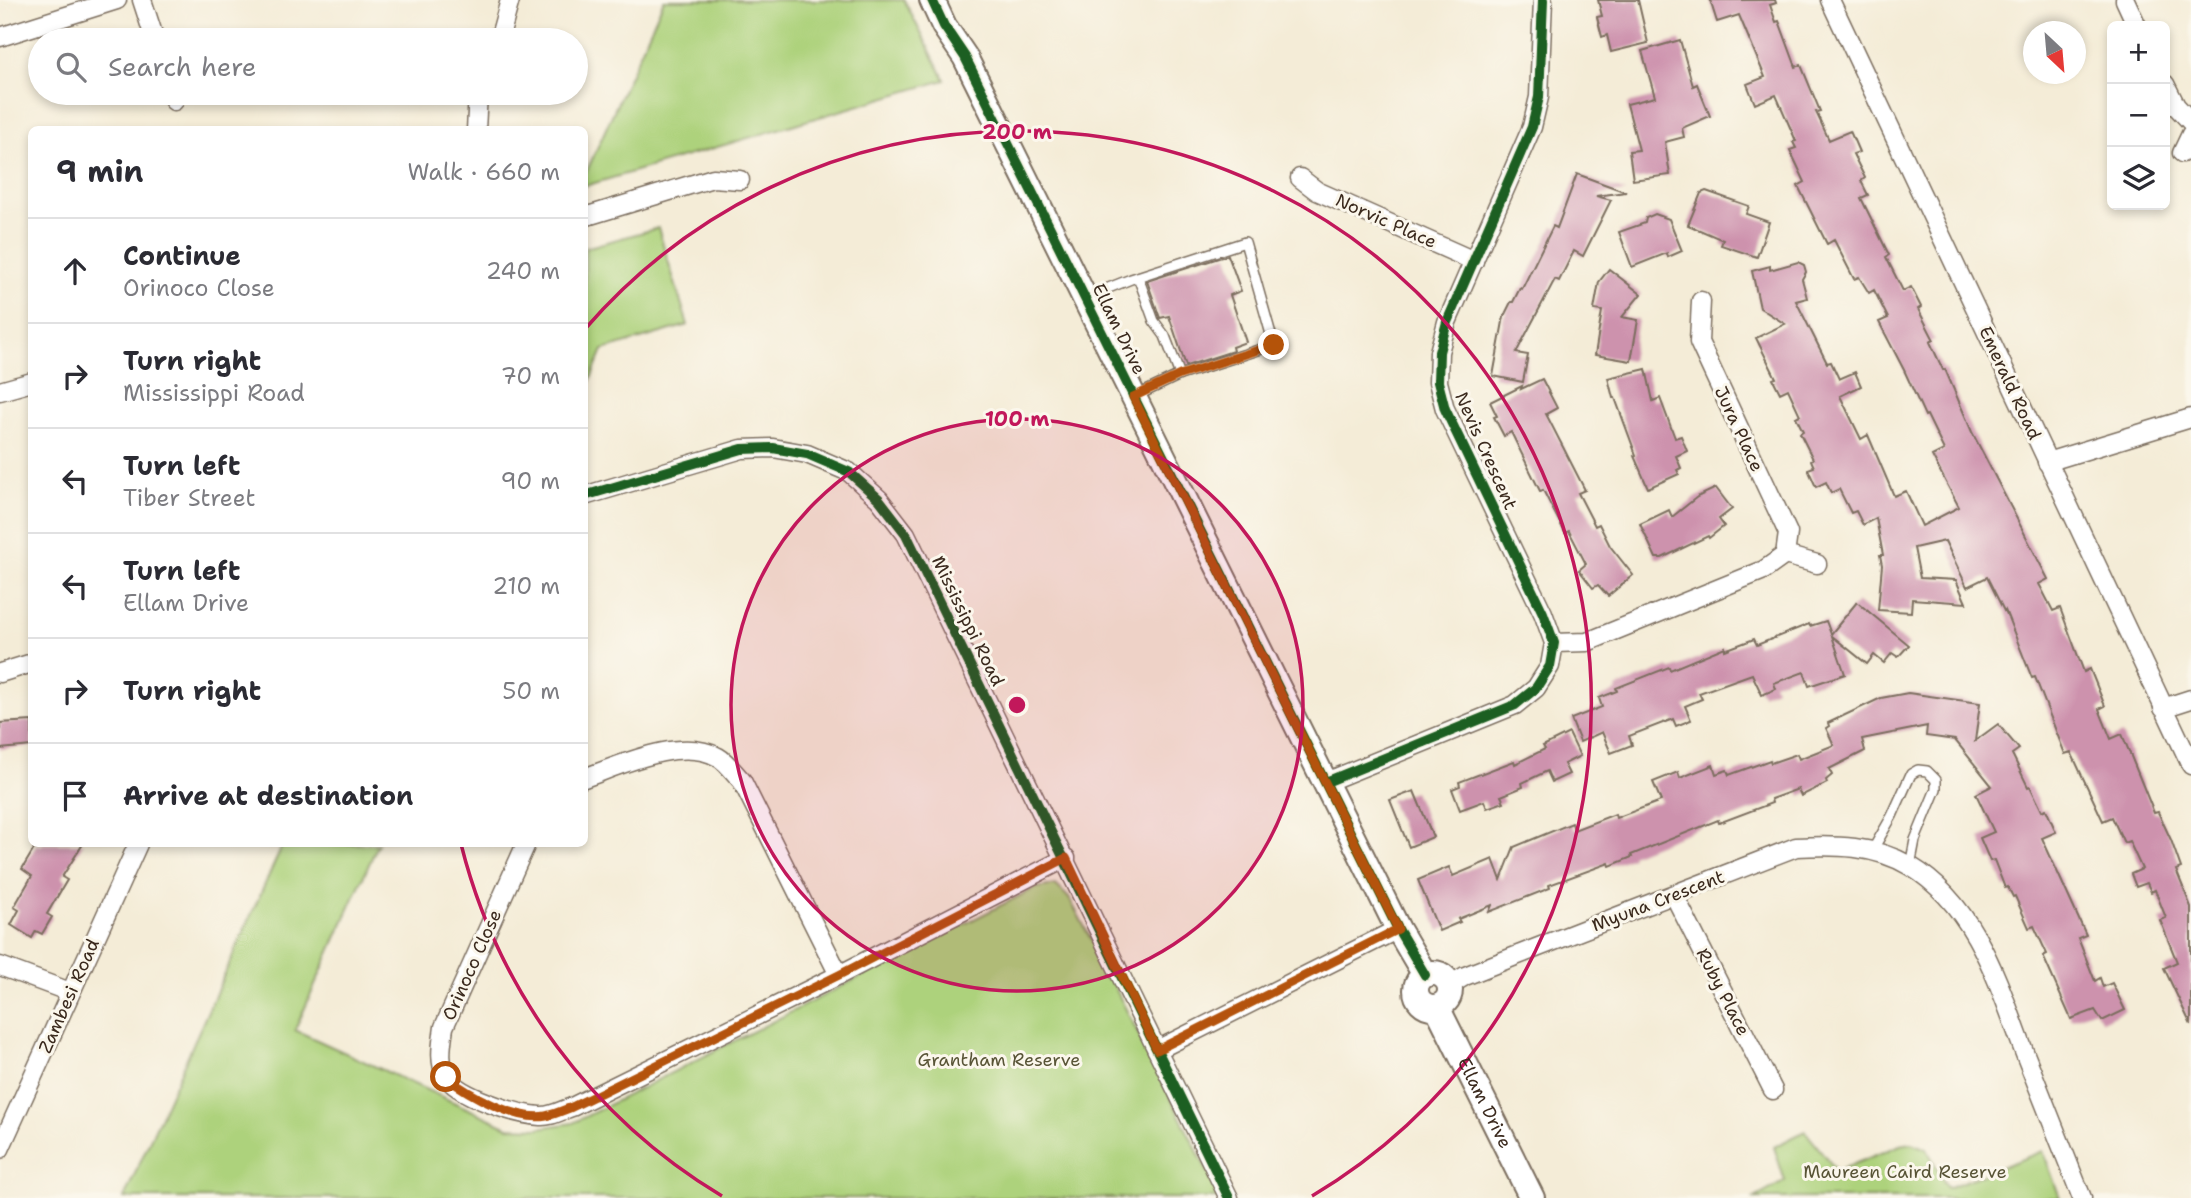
<!DOCTYPE html>
<html lang="en">
<head>
<meta charset="utf-8">
<style>
	:root { --surface:#fff; --page:#f2f2f3; --text:#2b2b33; --muted:#7c7c81; --line:#e1e1e2 }
	body { margin:0; font-family:"Shantell Sans",sans-serif; background:var(--page); color:var(--text) }
	.controls { position:absolute; right:21px; top:21px; display:grid; overflow:hidden; border-radius:10px; box-shadow:0 4px 10px #0003 }
	.controls button { width:63px; height:63px; display:grid; place-items:center; padding:0; border:0; border-bottom:2px solid var(--line); background:var(--surface); color:var(--text); font:35px sans-serif }
	.compass { position:absolute; left:2023px; top:21px; width:63px; height:63px; border-radius:50%; background:var(--surface); box-shadow:0 4px 10px #0003; rotate:154deg }
	.stop { position:absolute; width:21px; height:21px; margin:-16px; border:5px solid #b45309; border-radius:50%; background:#fff }
	.stop.end { background:#b45309; border-color:#fff; box-shadow:0 2px 7px #0008 }
	.list { margin:0; padding:0; list-style:none }
	h2 { display:flex; justify-content:space-between; align-items:center; height:91px; margin:0; padding:0 28px; font-size:30px }
	h2 small { font-size:23px; font-weight:400; color:var(--muted) }
	.list li { display:grid; grid-template-columns:46px 1fr auto; gap:21px; align-items:center; box-sizing:border-box; height:105px; padding:0 28px; border-top:2px solid var(--line) }
	.list b { display:block; font-size:26px; white-space:nowrap }
	.list p { margin:0; font-size:23px; white-space:nowrap; color:var(--muted) }
	.list em { font-size:23px; font-style:normal; color:var(--muted) }
	.icon { flex:none; width:38px; height:38px; fill:none; stroke:currentColor; stroke-width:2; stroke-linecap:round; stroke-linejoin:round }
	.map { position:relative; flex:none; width:2191px; height:1198px; overflow:hidden }
	.search { position:absolute; background:var(--surface); box-shadow:0 4px 10px #0003; left:28px; top:28px; width:560px; height:77px; display:flex; align-items:center; gap:18px; box-sizing:border-box; padding:0 24px; border-radius:38px; color:var(--muted); font-size:26px }
	.panel { position:absolute; background:var(--surface); box-shadow:0 4px 10px #0003; left:28px; top:126px; width:560px; height:721px; border-radius:10px }
	.map>svg:first-child { display:block }
	.green { fill:#add27c; stroke:#747e4d; stroke-width:2 }
	.building { fill:#cd92ad }
	.lines { fill:none; stroke-linecap:round; stroke-linejoin:round }
	.lane-casing { stroke:#7c6e5f; stroke-width:12 }
	.street-casing { stroke:#7c6e5f; stroke-width:21 }
	.secondary-casing { stroke:#7c6e5f; stroke-width:28 }
	.lane { stroke:#fff; stroke-width:9 }
	.street { stroke:#fff; stroke-width:18 }
	.secondary { stroke:#fff; stroke-width:24 }
	.cycleway-casing { stroke:#fbf7ec; stroke-width:15 }
	.cycleway { stroke:#1b5e20; stroke-width:10 }
	.route { stroke:#b45309; stroke-width:9 }
	.ring { fill:none; stroke:#c2185b; stroke-width:3.5 }
	.labels { text-anchor:middle; stroke-width:6; stroke-linejoin:round; paint-order:stroke }
	.street-label { font-size:18px; fill:#3b2a1e; stroke:#fbf7ec }
	.park-label { font-size:18px; fill:#585436; stroke:#fbf7ec }
	.centre { fill:#c2185b; stroke:#fbf7ec; stroke-width:3.5 }
	.ring-label { font-size:21px; text-anchor:middle; font-weight:bold; fill:#c2185b; stroke:#fbf7ec; stroke-width:6; stroke-linejoin:round; paint-order:stroke }
</style>
</head>
<body>
<div class="map">
<svg width="2191" height="1198" viewBox="0 0 2191 1198">
	<rect width="100%" height="100%" fill="#fbf7ec"/>
	<filter id="ink" filterUnits="userSpaceOnUse"><feTurbulence type="fractalNoise" baseFrequency=".0143" numOctaves="2"/><feDisplacementMap in="SourceGraphic" scale="14" xChannelSelector="R" yChannelSelector="G"/><feConvolveMatrix kernelMatrix="1 2 1 2 8 2 1 2 1" color-interpolation-filters="sRGB"/></filter>
	<filter id="wash" filterUnits="userSpaceOnUse"><feTurbulence type="fractalNoise" baseFrequency=".00686" numOctaves="4" result="noise"/><feDisplacementMap in="SourceGraphic" scale="28" xChannelSelector="R" yChannelSelector="G"/><feGaussianBlur stdDeviation="1.57" result="paint"/><feColorMatrix in="noise" values="0 0 0 0 0 0 0 0 0 0 0 0 0 0 0 0 0 1.4 0 .05"/><feComposite in="paint" operator="in"/></filter>
	<g filter="url(#wash)">
		<rect width="100%" height="100%" fill="#f4ecd7"/>
		<!-- green -->
		<g class="green">
			<polygon points="664,0 904,0 945,80 585,186 585,175"/>
			<polygon points="658,228 688,325 603,350 585,392 585,248"/>
			<polygon points="283,844 378,844 295,1030 508,1127 538,1128 573,1123 1035,888 1056,885 1069,898 1080,918 1221,1198 124,1198"/>
			<polygon points="1805,1131 1837,1171 1900,1145 1912,1143 1927,1149 1947,1188 2043,1151 2060,1198 1755,1198 1785,1181 1774,1147"/>
		</g>
		<g id="blocks">
			<!-- building -->
			<g class="building">
				<polygon points="1598,0 1638,0 1648,43 1611,52 1607,35 1602,37 1597,17 1602,16"/>
				<polygon points="1710,0 1775,0 1776,3 1770,5 1776,22 1779,21 1796,67 1801,65 1820,111 1816,112 1829,140 1850,131 1859,152 1853,154 1865,178 1861,181 1868,195 1861,198 1889,255 1886,257 1903,291 1911,287 1921,307 1918,309 1934,340 1930,342 1943,370 1945,369 1972,432 2048,579 2039,584 2053,611 2060,608 2084,672 2090,669 2105,706 2099,709 2111,739 2122,734 2154,813 2158,812 2171,840 2181,868 2176,870 2191,907 2191,1025 2164,968 2177,962 2160,920 2166,918 2155,890 2151,892 2147,883 2136,887 2131,874 2142,869 2129,841 2124,843 2112,817 2103,821 2071,752 2065,754 2035,677 2032,678 2005,610 2004,611 1987,577 1967,587 1945,541 1914,548 1920,578 1956,580 1966,603 1912,599 1911,612 1878,610 1882,565 1880,555 1883,555 1876,518 1863,525 1856,511 1851,513 1839,489 1831,493 1826,482 1816,487 1808,469 1814,467 1811,460 1813,459 1800,433 1803,431 1796,417 1800,415 1788,389 1780,393 1773,379 1776,378 1756,338 1785,324 1760,308 1752,271 1770,266 1770,270 1798,262 1804,265 1806,272 1802,279 1807,298 1796,301 1827,363 1831,362 1839,379 1855,372 1861,386 1840,396 1861,439 1868,435 1894,496 1906,491 1922,526 1959,507 1932,456 1944,450 1927,415 1925,416 1904,370 1879,322 1888,318 1874,290 1869,293 1859,277 1854,279 1834,240 1827,244 1798,186 1805,182 1790,150 1796,148 1793,142 1796,141 1776,95 1755,104 1747,84 1765,77 1739,15 1717,22"/>
				<polygon points="1680,40 1693,86 1697,84 1710,116 1682,128 1684,137 1665,142 1670,175 1633,180 1629,151 1639,150 1627,104 1655,97 1642,51"/>
				<polygon points="1577,174 1626,192 1596,196 1611,200 1583,256 1574,251 1559,281 1555,279 1516,353 1528,355 1523,382 1493,376 1504,316 1511,302 1513,302 1520,288 1522,289 1553,226 1557,228"/>
				<polygon points="1706,191 1749,206 1746,214 1769,222 1757,257 1721,245 1723,240 1688,225 1701,193"/>
				<polygon points="1655,214 1669,219 1682,251 1668,257 1667,253 1632,267 1619,232 1645,223 1646,218"/>
				<polygon points="1228,255 1241,291 1230,295 1246,342 1232,347 1233,351 1186,366 1169,316 1160,318 1147,281"/>
				<polygon points="1609,269 1641,294 1622,317 1638,320 1631,361 1595,355 1602,311 1594,310 1599,282"/>
				<polygon points="1646,369 1653,401 1660,398 1675,438 1681,436 1687,451 1676,456 1681,468 1677,470 1679,474 1648,488 1634,456 1636,455 1615,398 1613,398 1608,378"/>
				<polygon points="1542,379 1557,408 1546,414 1585,490 1578,493 1595,526 1599,524 1610,546 1633,575 1608,596 1598,585 1593,588 1579,570 1586,564 1569,531 1565,533 1543,490 1540,491 1511,432 1504,436 1494,417 1497,416 1490,402 1522,386 1521,389"/>
				<polygon points="1716,488 1732,509 1719,519 1724,526 1709,538 1708,536 1662,558 1656,558 1640,524 1669,510 1672,517 1697,497"/>
				<polygon points="1857,602 1909,645 1898,657 1892,653 1884,663 1874,655 1867,664 1832,636 1845,674 1809,686 1804,672 1774,683 1776,689 1762,695 1752,674 1699,693 1702,699 1685,706 1691,720 1676,726 1673,719 1629,736 1632,745 1611,753 1602,732 1580,742 1571,719 1602,707 1599,698 1617,691 1616,688 1669,667 1670,670 1725,647 1725,650 1754,639 1757,645 1809,624 1810,626 1826,621 1831,634"/>
				<polygon points="1908,693 1980,703 1975,741 1998,724 2019,749 2012,754 2028,787 2030,786 2042,811 2046,809 2056,832 2042,838 2086,935 2078,938 2095,981 2100,978 2103,987 2112,983 2125,1010 2102,1021 2095,1010 2071,1019 2043,956 2047,954 2034,926 2029,928 2015,896 2013,897 2008,887 2005,888 1994,860 1990,861 1980,838 1994,832 1976,794 1992,786 1955,740 1926,736 1927,726 1862,739 1865,751 1829,769 1832,775 1826,780 1827,783 1801,796 1798,789 1771,799 1772,803 1719,823 1718,820 1631,855 1632,857 1610,866 1609,863 1549,885 1550,888 1489,912 1492,905 1458,919 1460,922 1439,931 1418,880 1449,867 1453,876 1493,859 1501,880 1514,847 1572,823 1574,830 1615,814 1616,818 1661,801 1653,782 1678,772 1680,778 1713,765 1716,774 1727,770 1729,775 1770,760 1771,763 1797,754 1799,759 1834,745 1826,728 1829,726 1828,723 1881,698"/>
				<polygon points="32,721 32,746 0,749 0,723"/>
				<polygon points="1569,733 1580,756 1564,764 1569,774 1552,782 1547,771 1522,783 1523,787 1501,796 1504,802 1487,808 1484,801 1460,810 1452,789 1460,786 1459,782 1514,761 1515,764 1545,749 1543,746"/>
				<polygon points="1414,791 1433,837 1409,847 1390,800"/>
				<polygon points="37,844 41,846 43,844 83,844 62,877 67,880 47,914 52,917 42,934 36,931 32,938 11,925 19,910 14,907 32,876 22,869"/>
			</g>
		</g>
	</g>
	<g filter="url(#ink)">
		<use href="#blocks" fill-opacity="0" stroke="#7c6e5f" stroke-width="2"/>
		<g class="lines">
			<!-- lane casing -->
			<g class="lane-casing">
				<g id="lane">
					<polyline points="1138,277 1154,321 1165,336 1180,375"/>
					<polyline points="1086,297 1131,279 1245,242 1274,345 1180,375 1136,396"/>
					<polyline points="1872,851 1892,816 1911,774 1918,770 1927,771 1936,780 1936,789 1915,840 1910,866"/>
				</g>
			</g>
			<!-- street casing -->
			<g class="street-casing">
				<g id="street">
					<polyline points="142,0 155,40"/>
					<polyline points="1830,0 2191,765"/>
					<polyline points="2125,0 2137,26"/>
					<polyline points="0,37 117,0"/>
					<polyline points="499,40 510,0"/>
					<polyline points="2165,84 2176,106 2191,122"/>
					<polyline points="171,93 174,101"/>
					<polyline points="476,130 478,93"/>
					<polyline points="2182,153 2191,134"/>
					<polyline points="1300,178 1317,191 1474,261"/>
					<polyline points="584,217 713,178 740,180"/>
					<polyline points="1701,301 1699,342 1788,533 1785,555"/>
					<polyline points="0,391 32,382"/>
					<polyline points="2047,462 2191,418"/>
					<polyline points="584,496 742,449 773,448 807,454 849,472 879,499 906,534 1229,1198"/>
					<polyline points="1554,643 1587,642 1764,570 1785,555 1817,564"/>
					<polyline points="0,673 32,663"/>
					<polyline points="2163,708 2191,699"/>
					<path d="M584,778C621,765 681,736 718,757C727,762 735,774 742,781L839,975"/>
					<polyline points="1326,782 1515,705 1536,688 1550,666 1554,643 1543,613 1445,409 1438,382 1439,352 1447,322 1532,127 1539,97 1543,0"/>
					<path d="M526,844L444,1027C442,1043 438,1060 446,1076C457,1096 518,1115 540,1116C551,1117 562,1110 572,1107L839,975L1066,858"/>
					<polyline points="1674,895 1773,1090"/>
					<polyline points="0,966 70,992"/>
					<path d="M1450,985L1465,976L1513,957L1796,847C1835,845 1875,845 1910,866C1977,906 1999,986 2025,1054C2044,1102 2063,1150 2082,1198"/>
					<polyline points="1157,1050 1398,929"/>
					<polyline points="0,1149 138,844"/>
				</g>
			</g>
			<!-- secondary casing -->
			<g class="secondary-casing">
				<g id="secondary">
					<polyline points="932,0 944,26 965,57 1398,929 1425,975"/>
					<circle cx="1433" cy="990" r="17"/>
					<path id="s1" d="M1437,1007L1532,1198"/>
				</g>
			</g>
			<!-- lane -->
			<use href="#lane" class="lane"/>
			<!-- street -->
			<use href="#street" class="street"/>
			<!-- secondary -->
			<use href="#secondary" class="secondary"/>
			<!-- cycleway casing -->
			<g class="cycleway-casing">
				<g id="cycleway">
					<polyline points="932,0 944,26 965,57 1398,929 1425,975"/>
					<polyline points="584,496 742,449 773,448 807,454 849,472 879,499 906,534 1229,1198"/>
					<polyline points="1326,782 1515,705 1536,688 1550,666 1554,643 1543,613 1445,409 1438,382 1439,352 1447,322 1532,127 1539,97 1543,0"/>
				</g>
			</g>
			<!-- cycleway -->
			<use href="#cycleway" class="cycleway"/>
		</g>
	</g>
	<g class="lines" filter="url(#ink)">
		<!-- route -->
		<path class="route" d="M446,1077C468,1094 517,1122 546,1116C555,1114 564,1110 572,1107L839,975L1066,858L1157,1050L1398,929L1133,397L1180,375L1274,345"/>
	</g>
	<!-- distance rings -->
	<circle cx="1017" cy="705" r="286" fill="#c2185b" fill-opacity=".12"/>
	<g class="ring">
		<circle cx="1017" cy="705" r="286"/>
		<path d="M722 1196A573 573 0 0 1 461 844M585 329A573 573 0 1 1 1312 1196"/>
	</g>
	<g class="labels">
		<!-- street labels -->
		<g class="street-label">
			<text transform="translate(1386 221) rotate(24)" y="6">Norvic Place</text>
			<text transform="translate(1119 329) rotate(64)" y="6">Ellam Drive</text>
			<text transform="translate(2010 383) rotate(65)" y="6">Emerald Road</text>
			<text transform="translate(1739 429) rotate(65)" y="6">Jura Place</text>
			<text transform="translate(1486 451) rotate(66)" y="6">Nevis Crescent</text>
			<text transform="translate(968 621) rotate(64)" y="6">Mississippi Road</text>
			<text transform="translate(1658 901) rotate(-21)" y="6">Myuna Crescent</text>
			<text transform="translate(472 965) rotate(-66)" y="6">Orinoco Close</text>
			<text transform="translate(1723 992) rotate(63)" y="6">Ruby Place</text>
			<text transform="translate(69 996) rotate(-66)" y="6">Zambesi Road</text>
			<text dy="6" stroke="none"><textPath href="#s1" startOffset="107">Ellam Drive</textPath></text>
		</g>
		<!-- park labels -->
		<g class="park-label">
			<text x="999" y="1066">Grantham Reserve</text>
			<text x="1905" y="1178">Maureen Caird Reserve</text>
		</g>
	</g>
	<circle cx="1017" cy="705" r="10" class="centre"/>
	<g class="ring-label">
		<text x="1017" y="139">200 m</text>
		<text x="1017" y="426">100 m</text>
	</g>
</svg>
<div class="controls">
<button>+</button>
<button>−</button>
<button><svg class="icon" aria-label="layers" viewBox="0 0 24 24"><path d="M12 4l9 5-9 5-9-5zM3 14l9 5 9-5"/></svg></button>
</div>
<svg class="compass" viewBox="-18 -18 36 36"><path d="M0-13l5 13h-10z" fill="#e53935"/><path d="M0 13l5-13h-10z" fill="#7c7c81"/></svg>
<div class="stop" style="left:446px;top:1077px"></div>
<div class="stop end" style="left:1274px;top:345px"></div>
<div class="search"><svg class="icon" aria-label="search" viewBox="0 0 24 24"><circle cx="10" cy="10" r="6"/><path d="M15 15l6 6"/></svg>Search here</div>
<section class="panel">
<h2>9 min<small>Walk · 660 m</small></h2>
<ul class="list">
<li><svg class="icon" aria-label="ahead" viewBox="0 0 24 24"><path d="M12 20V5M6 11l6-6 6 6"/></svg><div><b>Continue</b><p>Orinoco Close</p></div><em>240 m</em></li>
<li><svg class="icon" aria-label="right" viewBox="0 0 24 24"><path d="M7 20v-9h11M14 6l5 5-5 5"/></svg><div><b>Turn right</b><p>Mississippi Road</p></div><em>70 m</em></li>
<li><svg class="icon" aria-label="left" viewBox="0 0 24 24"><path d="M17 20v-9H6M10 6l-5 5 5 5"/></svg><div><b>Turn left</b><p>Tiber Street</p></div><em>90 m</em></li>
<li><svg class="icon" aria-label="left" viewBox="0 0 24 24"><path d="M17 20v-9H6M10 6l-5 5 5 5"/></svg><div><b>Turn left</b><p>Ellam Drive</p></div><em>210 m</em></li>
<li><svg class="icon" aria-label="right" viewBox="0 0 24 24"><path d="M7 20v-9h11M14 6l5 5-5 5"/></svg><div><b>Turn right</b></div><em>50 m</em></li>
<li><svg class="icon" aria-label="arrive" viewBox="0 0 24 24"><path d="M6 21V4h12l-3 4 3 4H6"/></svg><div><b>Arrive at destination</b></div></li>
</ul>
</section>
</div>
</body>
</html>
